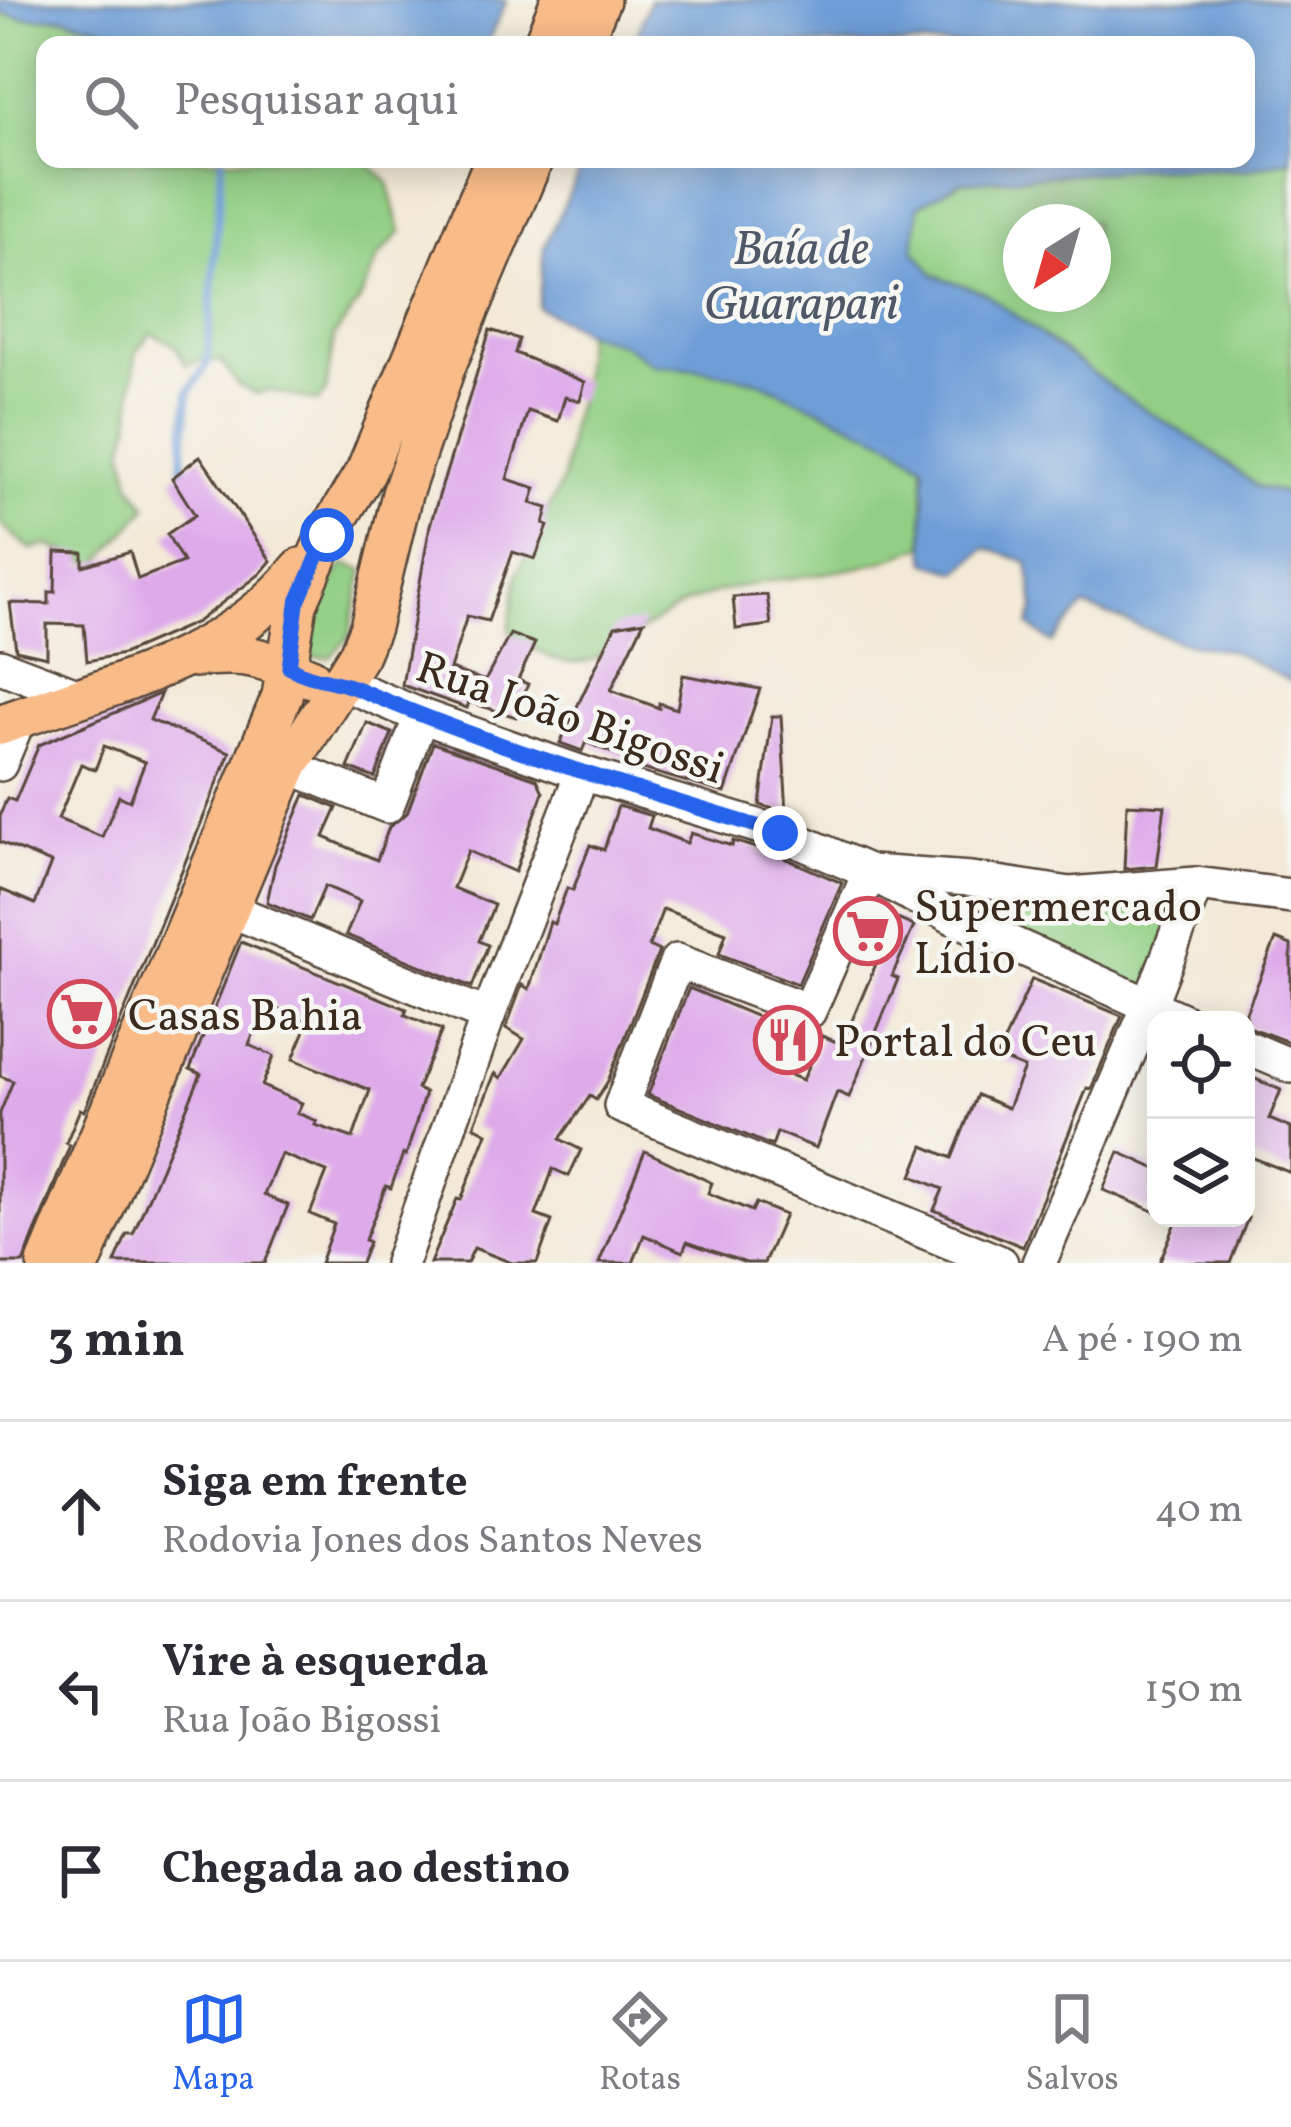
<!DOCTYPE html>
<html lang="pt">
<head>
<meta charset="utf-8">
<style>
	:root { --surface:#fff; --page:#f7f7f7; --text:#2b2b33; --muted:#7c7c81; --line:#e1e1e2; --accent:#2563eb }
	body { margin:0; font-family:Vollkorn,serif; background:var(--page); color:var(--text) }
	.controls { position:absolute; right:36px; bottom:36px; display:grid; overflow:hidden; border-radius:24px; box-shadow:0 6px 30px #0003 }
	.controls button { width:108px; height:108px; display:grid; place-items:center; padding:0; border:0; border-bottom:3px solid var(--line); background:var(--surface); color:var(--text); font:60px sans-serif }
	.compass { position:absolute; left:1003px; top:204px; width:108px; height:108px; border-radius:50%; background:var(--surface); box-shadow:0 6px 30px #0003; rotate:217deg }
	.stop { position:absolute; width:36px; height:36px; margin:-27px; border:9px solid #2563eb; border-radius:50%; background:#fff }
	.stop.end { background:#2563eb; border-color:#fff; box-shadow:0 3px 12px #0008 }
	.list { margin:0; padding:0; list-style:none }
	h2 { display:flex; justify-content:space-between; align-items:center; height:156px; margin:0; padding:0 48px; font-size:51px }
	h2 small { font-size:39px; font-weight:400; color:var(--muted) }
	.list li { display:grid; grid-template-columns:78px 1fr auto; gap:36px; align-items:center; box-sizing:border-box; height:180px; padding:0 48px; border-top:3px solid var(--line) }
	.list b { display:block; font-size:45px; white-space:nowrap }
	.list p { margin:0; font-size:39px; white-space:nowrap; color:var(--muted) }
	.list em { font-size:39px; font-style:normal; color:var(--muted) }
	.icon { flex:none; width:66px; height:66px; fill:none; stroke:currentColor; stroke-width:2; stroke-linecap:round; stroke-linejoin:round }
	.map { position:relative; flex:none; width:1291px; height:1263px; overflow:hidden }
	.search { position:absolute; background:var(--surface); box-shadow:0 6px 30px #0003; left:36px; right:36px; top:36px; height:132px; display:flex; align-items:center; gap:30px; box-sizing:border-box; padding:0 42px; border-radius:24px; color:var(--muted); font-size:45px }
	.sheet { height:696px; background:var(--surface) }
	nav { display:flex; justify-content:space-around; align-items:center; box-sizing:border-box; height:168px; border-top:3px solid var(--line); background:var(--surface); font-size:33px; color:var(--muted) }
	nav a { display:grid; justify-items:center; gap:6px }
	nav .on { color:var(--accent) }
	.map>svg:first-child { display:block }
	.green { fill:#92cf84; stroke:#667c51; stroke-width:3; fill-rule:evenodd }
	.water { fill:#6e9ed7; stroke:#54647a; stroke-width:3 }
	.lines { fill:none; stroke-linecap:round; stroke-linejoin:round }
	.stream { stroke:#6e9ed7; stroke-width:8 }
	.building { fill:#deaaea; fill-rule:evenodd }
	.minor-casing { stroke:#57473a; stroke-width:38 }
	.major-casing { stroke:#57473a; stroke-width:44 }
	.minor { stroke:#fff; stroke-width:33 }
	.major { stroke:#f9bc89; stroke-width:39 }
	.route { stroke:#2563eb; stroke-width:15 }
	.labels { text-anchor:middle; stroke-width:9; stroke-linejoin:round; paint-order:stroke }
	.street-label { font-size:45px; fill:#3b2a1e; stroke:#f6f6f2 }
	.poi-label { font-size:45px; fill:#3b2a1e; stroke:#f6f6f2; text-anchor:start }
	.water-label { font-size:48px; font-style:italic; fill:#4f5868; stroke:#f6f6f2 }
</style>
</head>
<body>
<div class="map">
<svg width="1291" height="1263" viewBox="0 0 1291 1263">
	<rect width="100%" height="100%" fill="#f6f6f2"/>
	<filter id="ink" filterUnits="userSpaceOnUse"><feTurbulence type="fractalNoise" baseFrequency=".00833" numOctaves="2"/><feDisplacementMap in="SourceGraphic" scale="24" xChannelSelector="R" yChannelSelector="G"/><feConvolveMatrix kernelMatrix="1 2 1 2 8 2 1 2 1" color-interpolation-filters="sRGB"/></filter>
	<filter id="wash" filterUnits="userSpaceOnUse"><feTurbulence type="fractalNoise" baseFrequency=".004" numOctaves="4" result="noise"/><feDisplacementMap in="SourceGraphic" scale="48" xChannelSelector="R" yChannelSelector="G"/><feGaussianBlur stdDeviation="2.7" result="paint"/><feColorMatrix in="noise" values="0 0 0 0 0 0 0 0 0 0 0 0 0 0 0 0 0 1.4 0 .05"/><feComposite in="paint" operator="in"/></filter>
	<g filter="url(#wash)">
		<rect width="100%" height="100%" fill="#f3e9d6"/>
		<!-- green -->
		<g class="green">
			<polygon points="0,13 23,18 63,17 120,32 160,35 186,45 45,45 45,159 363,159 388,182 401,232 379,256 359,302 334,336 326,392 318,402 267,390 257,394 238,385 221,361 203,360 186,365 175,345 151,333 136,352 130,427 124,449 131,483 147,507 97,565 48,545 31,549 0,524"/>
			<path d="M1291,159V494L1259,488L1207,448L1119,393L985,293L934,275L914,250L918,206L960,182L1147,168L1246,170ZM1021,222H1093V294H1021Z"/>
			<path d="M585,332L623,344L654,365L702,369L756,380L896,444L924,465V545C848,583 766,570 689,602C663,613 605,659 584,662C555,667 531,647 509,631L517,574L563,479L570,428L581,386Z"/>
			<path d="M344,564L364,570L349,637L330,657H311C291,617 322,598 344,564Z"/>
			<polygon points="969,890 1082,912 1179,907 1146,988 963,909"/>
		</g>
		<!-- water -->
		<g class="water">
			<polygon points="0,0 507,0 486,45 186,45 160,35 120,32 63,17 23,18 0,13"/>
			<path d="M650,0H1291V159L1246,170L1147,168L961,182L918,206L914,250L934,275L985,293L1119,393L1207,448L1259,488L1291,494V682L1232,651L1181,642L1084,606L1052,643L1029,626L1035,607L1028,562L986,548L958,572L927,562C921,530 927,499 924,465L896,444L756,380L702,369L654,365L623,344L585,332L538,307L544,248L585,159H1246V45H633Z"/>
		</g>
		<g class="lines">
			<!-- stream -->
			<polyline class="stream" points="182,467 189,391 207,364 222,159"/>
		</g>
		<g id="blocks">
			<!-- building -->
			<g class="building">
				<polygon points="490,330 519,339 515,353 585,382 580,401 565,397 558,421 528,411 507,479 536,488 531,503 548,508 544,524 548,526 535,559 513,552 488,621 467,616 450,669 485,681 510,634 535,643 518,680 528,684 516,717 469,702 467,708 402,685 430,525"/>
				<polygon points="200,456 271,561 260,574 197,622 123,654 87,661 84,625 47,624 47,657 16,650 10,603 49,604 49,592 55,592 56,552 83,553 83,566 130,552 138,579 183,562 167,534 195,515 172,478"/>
				<polygon points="767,595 771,625 736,629 733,597"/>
				<polygon points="644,621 611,690 659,708 659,703 677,709 683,675 760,689 725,793 629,765 630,760 586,742 582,751 560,743 615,626"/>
				<path d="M161,693L150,720L230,752L84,1111L80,1109L66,1143L70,1145L23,1263H0V1113L13,1081L0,1076V889L35,904L51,863L0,842V815L7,798L15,801L39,745ZM104,746L145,762L130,801L119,796L102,837L58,819L81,764L95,770Z"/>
				<polygon points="772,716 781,716 787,813 760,805"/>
				<polygon points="367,723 392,733 375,778 348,768"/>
				<polygon points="433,743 537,779 543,792 515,872 468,851 453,888 494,905 479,941 488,945 472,987 346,935 360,901 325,886 310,920 267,902 275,865 305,795 337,808 324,837 377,860 389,827 407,813"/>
				<polygon points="1127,804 1165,806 1157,866 1124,869"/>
				<polygon points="618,806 652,816 648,828 687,843 691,833 732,846 733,841 773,853 842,883 798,984 719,954 726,933 663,909 649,946 659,951 608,1081 596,1100 590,1096 560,1139 581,1150 569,1176 553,1169 536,1215 552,1221 537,1263 512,1263 474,1248 467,1263 430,1263 457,1199 461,1200 487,1133 474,1126 495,1073 501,1078 524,1039 506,1028 522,985 529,989 550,922 554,924 567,888 573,890 590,845 604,850"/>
				<polygon points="876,910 914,926 892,976 898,979 849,1097 837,1092 816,1148 777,1132 772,1146 648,1095 689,988 791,1031 777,1070 803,1080 822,1036 842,1044 876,964 856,955"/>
				<polygon points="1276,939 1291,945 1291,1043 1246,1026 1246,1012"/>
				<path d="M241,942L407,1009L405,1015L442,1030L417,1089L425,1093L406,1156L403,1154L391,1188L386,1186L365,1240L369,1242L361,1263H320L334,1224L310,1214L327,1172L281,1154L264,1195L288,1205L265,1263H115L127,1234H133L201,1074L190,1069ZM266,1005L309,1021L293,1059L370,1090L353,1138L315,1125L317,1121L297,1113L302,1103L262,1086L274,1056L249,1045Z"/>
				<polygon points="1032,979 1122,1016 1091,1089 1087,1088 1023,1247 934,1210 943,1189 912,1176 924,1146 952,1158 977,1095 1008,1108 1024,1068 997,1057"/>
				<polygon points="1246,1075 1281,1090 1269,1119 1291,1128 1291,1173 1246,1155"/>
				<polygon points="645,1151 712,1183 708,1193 752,1211 756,1203 785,1215 764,1263 746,1263 687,1242 683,1252 644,1235 633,1263 599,1263"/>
				<polygon points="1119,1152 1156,1169 1156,1212 1103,1190"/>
				<polygon points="1178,1218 1248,1218 1230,1263 1159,1263"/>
			</g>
		</g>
	</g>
	<g filter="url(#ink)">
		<use href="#blocks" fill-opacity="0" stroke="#57473a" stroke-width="3"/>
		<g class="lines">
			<!-- minor casing -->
			<g class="minor-casing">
				<g id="minor">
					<polyline points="0,666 79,696"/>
					<polyline points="340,682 421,716 582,773 780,833 870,872 971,879 1070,894 1196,884 1291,896"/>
					<polyline points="0,764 19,718"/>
					<polyline points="288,766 387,806 421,716"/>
					<polyline points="870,872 809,1011 677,961 621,1106 1001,1263"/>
					<polyline points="882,879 955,918 1182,1020"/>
					<polyline points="206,900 488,1016"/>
					<polyline points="1246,1047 1291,1066"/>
					<polyline points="401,1263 488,1016 582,773"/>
					<polyline points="1039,1263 1149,1006 1196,884"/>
				</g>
			</g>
			<!-- major casing -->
			<g class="major-casing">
				<g id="major">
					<polyline points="543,45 561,0"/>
					<polyline points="581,45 600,0"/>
					<path d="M195,657C251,651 261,658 311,678"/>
					<path d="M0,725C108,685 226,662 301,568"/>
					<polyline points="47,1263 282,696 297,604 327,535 366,471 495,159"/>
					<polyline points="81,1263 288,766 359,654 370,627 402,494 446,365 533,159"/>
				</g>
			</g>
			<!-- minor -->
			<use href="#minor" class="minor"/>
			<!-- major -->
			<use href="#major" class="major"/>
		</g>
	</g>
	<g class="lines" filter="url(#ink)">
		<!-- route -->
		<path class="route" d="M327,535L297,604L289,667C312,681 335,679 358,689C495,748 638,790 780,833"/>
	</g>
	<!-- icons -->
	<defs>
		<g id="supermarket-ring" transform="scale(3.45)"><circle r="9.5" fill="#f6f6f2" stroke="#d1495b" stroke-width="1.5"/><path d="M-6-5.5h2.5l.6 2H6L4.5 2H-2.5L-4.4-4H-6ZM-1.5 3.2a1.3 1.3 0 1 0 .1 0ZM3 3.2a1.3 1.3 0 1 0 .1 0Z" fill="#d1495b"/></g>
		<g id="restaurant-ring" transform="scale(3.45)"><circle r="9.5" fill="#f6f6f2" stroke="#d1495b" stroke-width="1.5"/><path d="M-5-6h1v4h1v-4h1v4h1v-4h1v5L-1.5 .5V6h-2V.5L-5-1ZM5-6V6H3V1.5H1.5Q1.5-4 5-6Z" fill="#d1495b"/></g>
	</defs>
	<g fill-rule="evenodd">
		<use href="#supermarket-ring" x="868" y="931"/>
		<use href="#supermarket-ring" x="82" y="1014"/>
		<use href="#restaurant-ring" x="788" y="1040"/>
	</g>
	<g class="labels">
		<!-- street labels -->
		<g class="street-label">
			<text transform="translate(571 716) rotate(19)" y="16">Rua João Bigossi</text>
		</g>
		<!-- poi labels -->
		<g class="poi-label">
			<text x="914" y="921">Supermercado<tspan x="914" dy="52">Lídio</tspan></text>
			<text x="128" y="1030">Casas Bahia</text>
			<text x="834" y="1056">Portal do Ceu</text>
		</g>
		<!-- water labels -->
		<g class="water-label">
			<text x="801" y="264">Baía de<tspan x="801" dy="55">Guarapari</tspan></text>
		</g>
	</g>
</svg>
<div class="controls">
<button><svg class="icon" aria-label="locate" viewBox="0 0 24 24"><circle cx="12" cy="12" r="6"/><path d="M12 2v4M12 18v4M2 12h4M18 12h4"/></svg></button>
<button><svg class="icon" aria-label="layers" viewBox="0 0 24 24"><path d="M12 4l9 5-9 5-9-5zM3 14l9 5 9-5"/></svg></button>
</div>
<svg class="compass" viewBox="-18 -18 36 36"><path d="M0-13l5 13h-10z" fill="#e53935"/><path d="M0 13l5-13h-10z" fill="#7c7c81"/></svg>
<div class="stop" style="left:327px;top:535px"></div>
<div class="stop end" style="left:780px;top:833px"></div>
<div class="search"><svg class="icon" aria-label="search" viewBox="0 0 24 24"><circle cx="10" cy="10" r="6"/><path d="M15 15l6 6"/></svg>Pesquisar aqui</div>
</div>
<section class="sheet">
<h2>3 min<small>A pé · 190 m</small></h2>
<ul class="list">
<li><svg class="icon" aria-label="ahead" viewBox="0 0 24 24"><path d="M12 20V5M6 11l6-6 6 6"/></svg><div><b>Siga em frente</b><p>Rodovia Jones dos Santos Neves</p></div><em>40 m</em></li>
<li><svg class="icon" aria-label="left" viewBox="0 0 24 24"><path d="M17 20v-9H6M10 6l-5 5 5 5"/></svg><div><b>Vire à esquerda</b><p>Rua João Bigossi</p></div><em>150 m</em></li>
<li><svg class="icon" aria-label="arrive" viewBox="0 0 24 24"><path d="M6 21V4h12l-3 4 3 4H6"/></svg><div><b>Chegada ao destino</b></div></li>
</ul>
</section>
<nav>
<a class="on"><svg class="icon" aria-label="map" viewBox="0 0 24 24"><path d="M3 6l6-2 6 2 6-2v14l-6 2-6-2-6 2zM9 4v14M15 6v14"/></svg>Mapa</a>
<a><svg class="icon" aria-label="directions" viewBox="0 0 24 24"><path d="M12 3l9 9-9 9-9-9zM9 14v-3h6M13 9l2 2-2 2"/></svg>Rotas</a>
<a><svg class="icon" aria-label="saved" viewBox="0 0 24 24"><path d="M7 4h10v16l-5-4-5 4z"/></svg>Salvos</a>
</nav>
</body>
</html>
